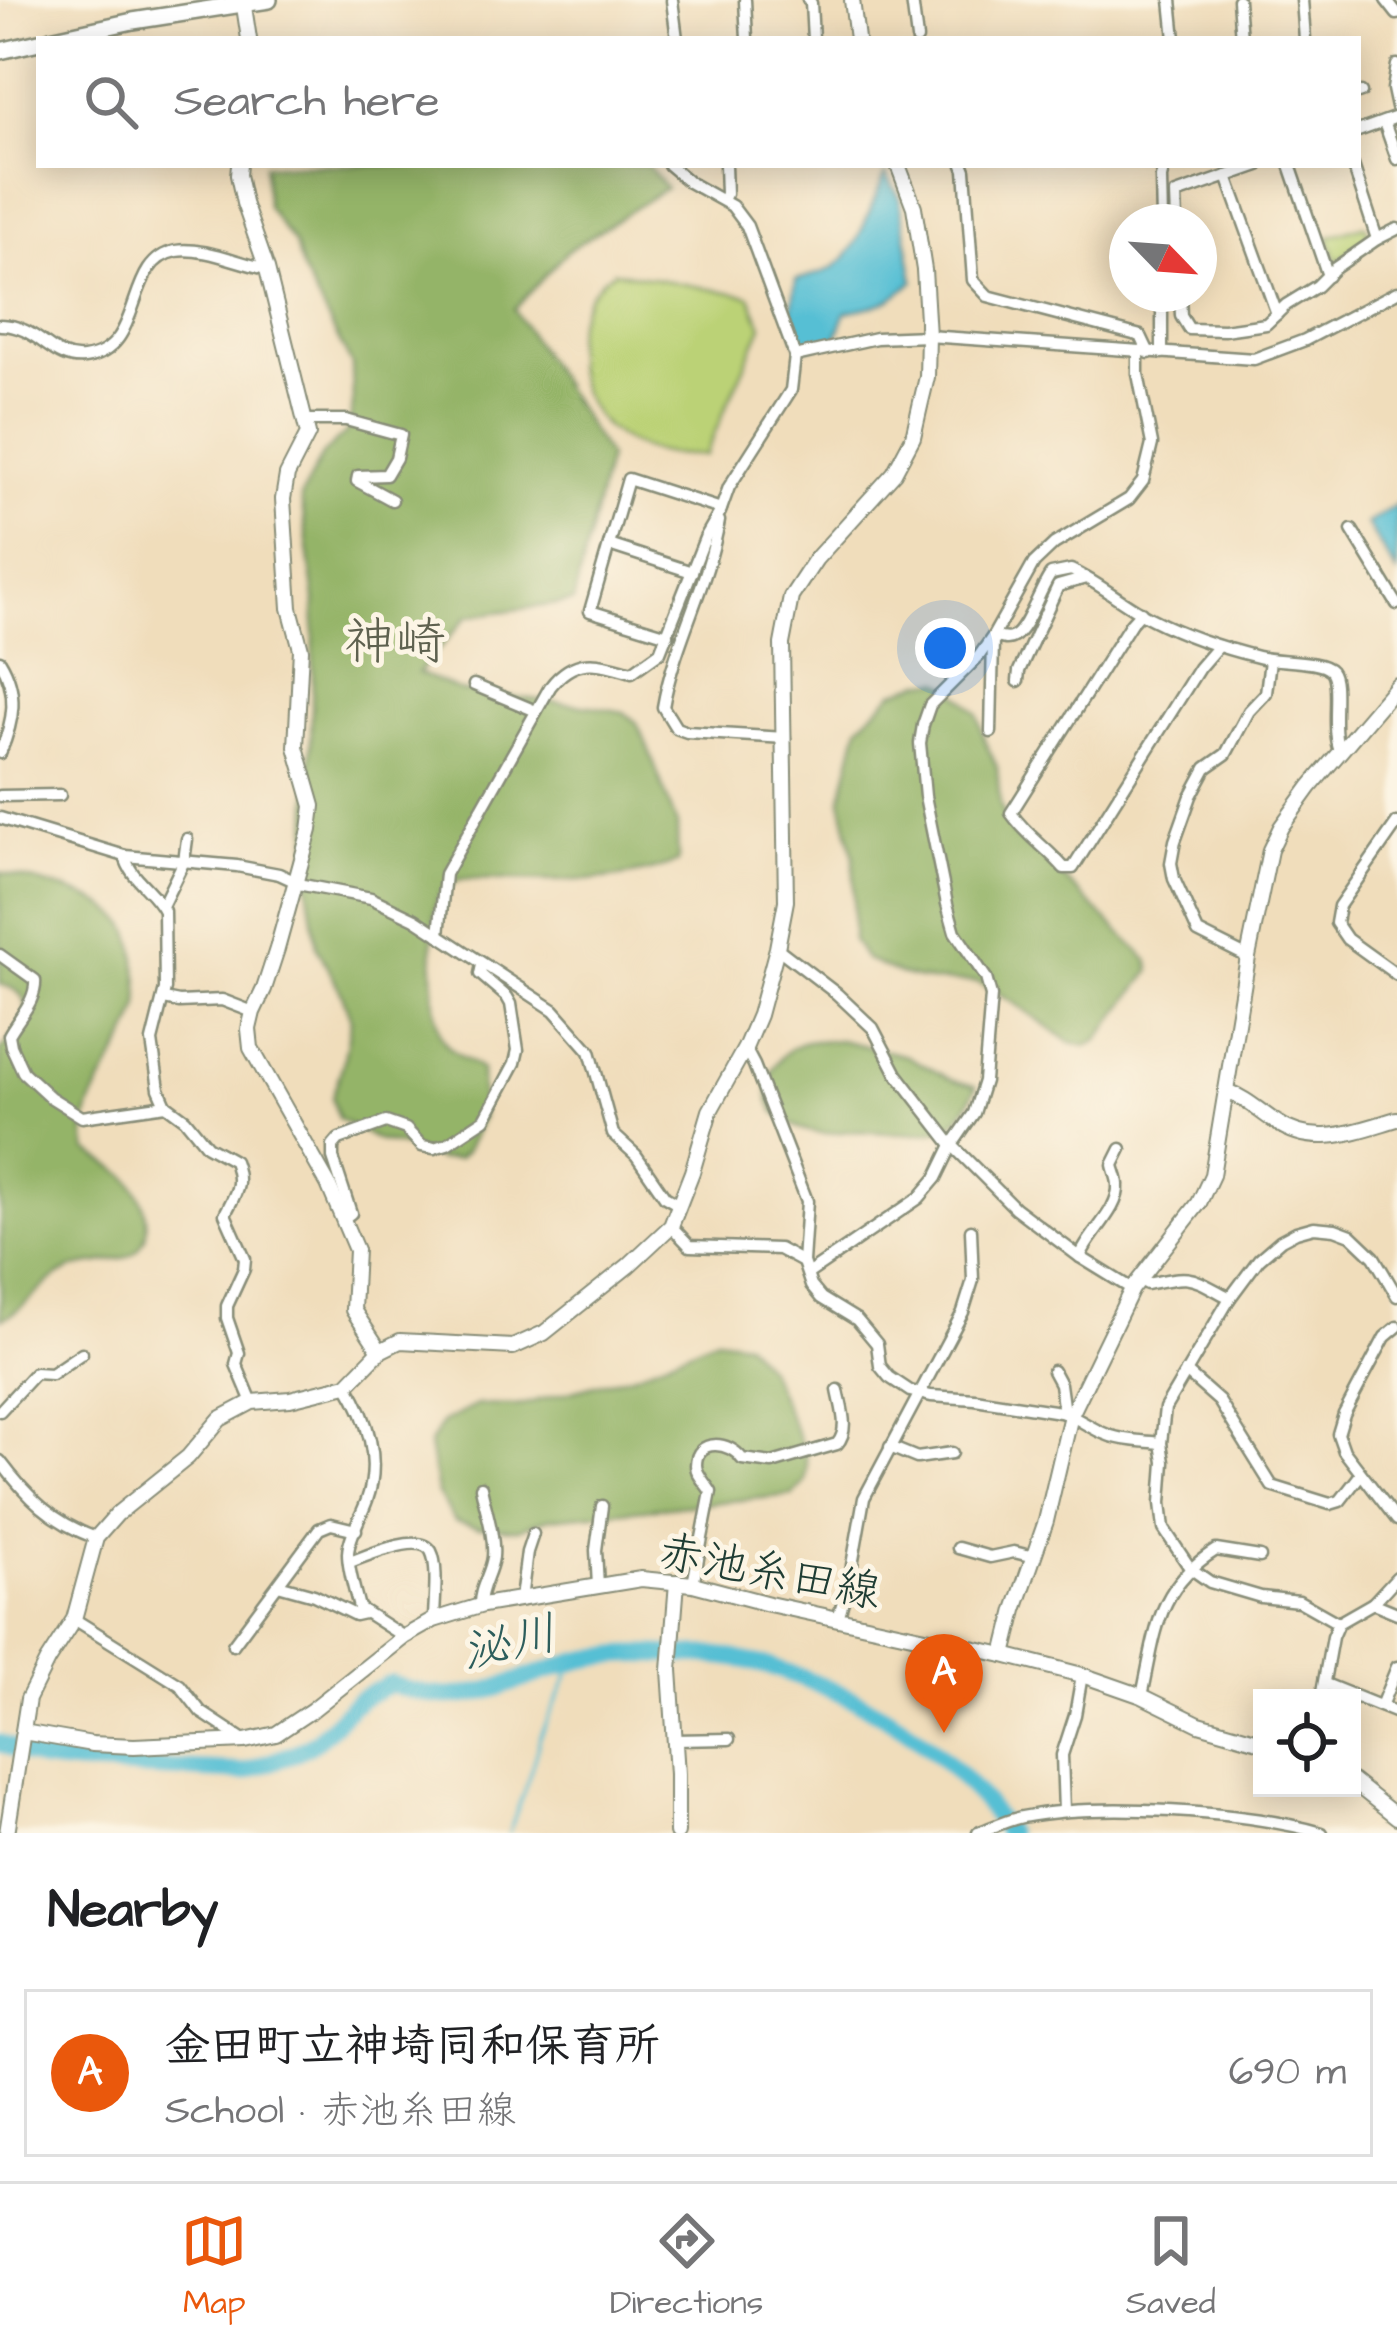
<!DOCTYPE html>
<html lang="en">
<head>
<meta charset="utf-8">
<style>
	:root { --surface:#fff; --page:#f6f6f6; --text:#202124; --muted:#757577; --line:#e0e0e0; --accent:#ea580c }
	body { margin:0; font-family:"Architects Daughter","Klee One",sans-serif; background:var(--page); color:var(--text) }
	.controls { position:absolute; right:36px; bottom:36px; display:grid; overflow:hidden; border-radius:0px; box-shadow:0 6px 30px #0003 }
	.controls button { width:108px; height:108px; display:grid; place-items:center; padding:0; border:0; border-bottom:3px solid var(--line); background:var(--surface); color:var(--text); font:60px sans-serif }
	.compass { position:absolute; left:1109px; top:204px; width:108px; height:108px; border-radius:50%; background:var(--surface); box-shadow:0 6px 30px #0003; rotate:115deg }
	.you { position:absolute; left:945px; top:648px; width:42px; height:42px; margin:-30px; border:9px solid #fff; border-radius:50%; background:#1a73e8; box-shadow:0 0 0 18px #1a73e833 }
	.badge { display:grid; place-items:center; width:78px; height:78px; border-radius:50%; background:var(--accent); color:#fff; font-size:39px; font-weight:700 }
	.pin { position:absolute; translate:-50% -99px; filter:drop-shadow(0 3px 6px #0008) }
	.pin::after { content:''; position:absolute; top:63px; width:42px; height:36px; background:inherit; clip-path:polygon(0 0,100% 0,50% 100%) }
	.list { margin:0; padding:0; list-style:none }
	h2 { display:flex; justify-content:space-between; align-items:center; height:156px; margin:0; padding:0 48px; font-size:51px }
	h2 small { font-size:39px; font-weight:400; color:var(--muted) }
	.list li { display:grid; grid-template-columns:78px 1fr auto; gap:36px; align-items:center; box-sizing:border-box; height:168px; margin:0 24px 24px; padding:0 24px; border:3px solid var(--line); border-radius:0px }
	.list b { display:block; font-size:45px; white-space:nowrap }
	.list p { margin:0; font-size:39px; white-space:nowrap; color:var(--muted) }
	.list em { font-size:39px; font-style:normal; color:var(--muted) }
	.icon { flex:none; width:66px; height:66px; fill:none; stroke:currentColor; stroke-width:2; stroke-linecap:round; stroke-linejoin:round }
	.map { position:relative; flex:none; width:1397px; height:1833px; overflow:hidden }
	.search { position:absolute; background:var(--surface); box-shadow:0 6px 30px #0003; left:36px; right:36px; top:36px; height:132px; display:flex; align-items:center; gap:30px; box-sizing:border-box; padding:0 42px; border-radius:0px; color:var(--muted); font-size:45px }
	.sheet { height:348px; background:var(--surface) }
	nav { display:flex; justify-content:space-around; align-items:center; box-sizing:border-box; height:168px; border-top:3px solid var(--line); background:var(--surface); font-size:33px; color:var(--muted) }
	nav a { display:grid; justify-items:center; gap:6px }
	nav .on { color:var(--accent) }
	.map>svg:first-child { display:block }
	.green { fill:#bbd276; stroke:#6d8855; stroke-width:3 }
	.forest { fill:#94b467; stroke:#5a784e; stroke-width:3 }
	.water { fill:#57bfd4; stroke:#3b7e84; stroke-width:3 }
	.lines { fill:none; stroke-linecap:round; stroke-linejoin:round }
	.stream { stroke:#57bfd4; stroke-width:3 }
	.river { stroke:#57bfd4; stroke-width:18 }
	.street-casing { stroke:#888d78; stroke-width:15 }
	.secondary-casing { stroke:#888d78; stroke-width:18 }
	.primary-casing { stroke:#888d78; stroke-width:20 }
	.street { stroke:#fff; stroke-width:10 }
	.secondary { stroke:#fff; stroke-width:14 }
	.primary { stroke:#fff; stroke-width:15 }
	.labels { text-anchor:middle; stroke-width:10; stroke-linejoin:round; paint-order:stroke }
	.street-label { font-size:45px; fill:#1f3d34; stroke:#fcf5e5 }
	.water-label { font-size:48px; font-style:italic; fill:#2d5e5c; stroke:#fcf5e5 }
	.quarter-label { font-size:51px; fill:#5e614f; stroke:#fcf5e5 }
</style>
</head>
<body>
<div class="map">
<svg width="1397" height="1833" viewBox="0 0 1397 1833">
	<rect width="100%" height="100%" fill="#fcf5e5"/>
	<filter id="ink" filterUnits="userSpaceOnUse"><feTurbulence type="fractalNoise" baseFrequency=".00833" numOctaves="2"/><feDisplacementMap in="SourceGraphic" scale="24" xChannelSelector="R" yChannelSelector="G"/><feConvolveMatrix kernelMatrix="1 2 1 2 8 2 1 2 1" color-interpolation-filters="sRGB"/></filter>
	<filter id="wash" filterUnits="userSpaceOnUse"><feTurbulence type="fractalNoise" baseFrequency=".004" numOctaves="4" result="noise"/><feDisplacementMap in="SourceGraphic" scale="48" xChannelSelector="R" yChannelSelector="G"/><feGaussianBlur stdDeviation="2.7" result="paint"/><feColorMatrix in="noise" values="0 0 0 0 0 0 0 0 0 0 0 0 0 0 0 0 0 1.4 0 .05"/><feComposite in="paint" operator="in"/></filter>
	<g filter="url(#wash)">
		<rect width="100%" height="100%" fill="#f0ddbb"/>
		<!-- green -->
		<g class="green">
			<polygon points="1365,225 1369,234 1366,239 1337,262 1328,237"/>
			<path d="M614,271L750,296L762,326L705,455C676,455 650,455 623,439C564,405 555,310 614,271Z"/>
		</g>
		<!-- forest -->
		<g class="forest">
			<path d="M264,165H647L666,188L567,251L514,310L608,457L573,602L468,616L418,673L461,691L590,706L624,712L636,722L645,740L677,825L678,862C609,889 534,879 462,879C449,885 439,889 436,905C430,926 432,1023 443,1040C451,1053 469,1060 481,1070L482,1118L466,1151L458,1158L440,1160L406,1147L377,1140L338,1118L332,1097L343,1064L351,1020L342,994L317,947L307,877L315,599L301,497L322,455L347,432L353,406L352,365L303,272L295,245L267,207Z"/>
			<polygon points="940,681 956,692 977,713 985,742 997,767 1000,805 1013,835 1042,857 1148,960 1151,970 1097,1041 1086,1046 1070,1042 1019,1006 978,982 930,981 899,974 865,959 853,940 854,858 841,800 859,726 894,692 922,682"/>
			<path d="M0,872C37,883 114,894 130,932C135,943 136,956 137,968C139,980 141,993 139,1005C131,1051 72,1103 87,1150C99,1159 115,1166 126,1176C146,1196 160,1244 126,1257C108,1264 88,1262 70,1269C44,1280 28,1308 1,1319L0,1051C23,1028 45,996 0,984Z"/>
			<path d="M840,1040L907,1056L954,1081L976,1086C970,1099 963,1118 950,1125C927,1139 876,1131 849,1131C840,1132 831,1134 822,1133C807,1132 790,1126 779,1116C755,1094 774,1051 803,1043C814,1040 828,1041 840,1040Z"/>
			<polygon points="716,1338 745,1342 768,1369 805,1452 807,1468 805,1482 793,1495 549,1518 518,1529 478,1527 455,1521 437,1492 429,1445 442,1423 477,1405 517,1406 635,1374"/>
		</g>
		<!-- water -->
		<g class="water">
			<path d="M886,174L899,196L914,281C887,305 881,305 846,312L835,341L805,348L797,343L791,315L796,280C809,276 823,274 834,267C862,249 869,204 886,174Z"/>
			<polygon points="1397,504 1397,573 1367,524"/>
		</g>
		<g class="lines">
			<!-- stream -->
			<polyline class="stream" points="509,1833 530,1773 540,1737 574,1663"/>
			<!-- river -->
			<path class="river" d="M0,1743L41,1760L90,1765L243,1772L295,1753L316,1741L358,1700L389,1684C404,1688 419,1693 433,1695C483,1703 536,1670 583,1660C613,1653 643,1654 674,1655C695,1655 717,1654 738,1659C787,1668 873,1704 913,1734C948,1761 983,1796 1007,1833"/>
		</g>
	</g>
	<g filter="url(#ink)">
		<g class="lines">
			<!-- street casing -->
			<g class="street-casing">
				<g id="street">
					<polyline points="672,0 677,39"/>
					<polyline points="745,0 747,39"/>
					<polyline points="808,0 811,3 813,39"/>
					<polyline points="912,0 917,39"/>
					<polyline points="1171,0 1175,39"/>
					<polyline points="1238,0 1241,39"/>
					<polyline points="1302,0 1305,39"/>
					<polyline points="1386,0 1397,14"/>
					<polyline points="1397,65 1393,89 1397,108"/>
					<polyline points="1358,93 1361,92"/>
					<polyline points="1384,122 1397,159"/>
					<polyline points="1358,131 1397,117"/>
					<polyline points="963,165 965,170 973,280 988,296 1141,336 1149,353"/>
					<polyline points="1290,165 1328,276"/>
					<polyline points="1353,165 1377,239"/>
					<polyline points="1227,176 1277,314"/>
					<polyline points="723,200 726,194 725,165"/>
					<polyline points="1162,222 1161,178 1164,165"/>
					<polyline points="1177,222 1176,194 1259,165"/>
					<polyline points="1162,294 1162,353"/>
					<polyline points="1180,294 1181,316 1189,329 1224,330 1266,324 1286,305 1317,286 1335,268 1377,239 1397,229"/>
					<path d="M0,325C39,325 51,362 84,358C147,350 122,261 176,251C201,246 241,264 267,269"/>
					<polyline points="795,356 876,338 928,336 1254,359 1305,340 1397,292"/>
					<polyline points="304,420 346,420 401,435 396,458 386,475 358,476 357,481 392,500"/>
					<path d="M719,521C708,585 674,643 663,707L676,728L687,732L785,738"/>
					<polyline points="1352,530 1397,604"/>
					<polyline points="609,545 692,572"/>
					<path d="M1141,612L1131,623L1011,813C1028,837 1046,847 1064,868H1073L1199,668L1218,646"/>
					<polyline points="668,635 590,611 628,479 721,509"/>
					<path d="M993,636C1000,638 1007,641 1013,637C1027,631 1040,588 1051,574L1071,570C1100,583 1124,605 1152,619C1185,636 1222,648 1258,657C1275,662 1321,659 1331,671C1341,684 1329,730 1340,753"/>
					<path d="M0,661C19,692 14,721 0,753"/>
					<polyline points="1018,681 1019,671 1058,586 1086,578"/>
					<polyline points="474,685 536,711"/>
					<polyline points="991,732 993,640"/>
					<polyline points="0,796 60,795"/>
					<polyline points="0,818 125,856 237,866 279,874 303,885 371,898 415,919 554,1010 590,1051 613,1134 636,1155 665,1197 679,1205"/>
					<polyline points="1397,823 1339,906 1336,923 1347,939 1397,975"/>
					<path d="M125,856C130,879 154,890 164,911L165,989L152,1041L159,1089L166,1105L185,1119L207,1146L234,1161C243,1186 236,1192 225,1214L245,1259L244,1269L227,1306V1318L239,1353L236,1364L252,1402"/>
					<polyline points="162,906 184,861 187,839"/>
					<path d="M439,935L445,874L550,687C575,655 597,662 632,672L660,652L705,538L720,512L729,487L791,390L795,356L747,226L732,206L689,182L669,165"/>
					<polyline points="777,948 837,994 873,1028 897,1074 952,1145 1015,1208 1080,1257 1132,1289"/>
					<path d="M0,955L35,980C37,1000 18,1018 9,1035L11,1046L23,1072L50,1097L82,1117L166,1105"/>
					<polyline points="1248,957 1198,932 1174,879 1171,863 1175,841 1191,796 1206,768 1226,754 1249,711 1266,693 1270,660"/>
					<polyline points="164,999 179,1002 222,1000 253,1012"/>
					<path d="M745,1048L754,1065L807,1201L803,1262L811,1286L821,1298L857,1320L877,1344L880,1366L889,1377L910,1391L931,1396L975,1399L1060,1412C1077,1416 1090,1429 1108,1435C1124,1441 1143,1441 1161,1443"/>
					<polyline points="343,1219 351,1213 333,1158 333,1146 339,1139 386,1122 406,1129 422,1146 434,1148 447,1144 485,1119 515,1063 518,1050 511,1004 507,997 480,974 482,965"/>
					<polyline points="671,1226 690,1246 779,1249 803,1262"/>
					<path d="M1080,1257C1088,1235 1120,1209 1118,1185C1118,1178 1114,1171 1113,1165L1121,1149"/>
					<polyline points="809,1273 919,1198 936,1178 952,1145 974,1113 984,1081 991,996 986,978 955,932 947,904 925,796 920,743 923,725 930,705 979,656 993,636 1034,563 1054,544 1129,499 1143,481 1152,444 1138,374 1138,353"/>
					<path d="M1138,1279L1147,1284C1193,1274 1189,1276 1230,1298"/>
					<polyline points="1397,1327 1385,1337 1344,1414 1338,1434 1344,1451 1397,1520"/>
					<polyline points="1053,1371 1060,1384 1064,1413"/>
					<polyline points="1186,1372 1219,1401 1272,1486 1330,1504 1340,1501 1361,1474"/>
					<path d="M347,1385C368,1419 381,1461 367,1500C361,1517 349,1536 348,1553C348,1571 355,1591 359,1608L404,1637"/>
					<polyline points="0,1411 35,1373 51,1374 82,1353"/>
					<polyline points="890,1447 917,1458 952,1453"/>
					<path d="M0,1461C27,1497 52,1522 96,1538"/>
					<polyline points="958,1548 990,1557 1014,1552 1034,1557"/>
					<path d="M350,1562C366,1556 420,1532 431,1551C439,1566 434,1603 434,1620"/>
					<path d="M693,1584L711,1492C706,1483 696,1475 696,1465C696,1438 730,1441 742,1459L772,1463L837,1444C850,1430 841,1407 838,1390"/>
					<polyline points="278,1585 314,1595 355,1615 364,1613"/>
					<polyline points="598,1586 596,1550 602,1506"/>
					<polyline points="521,1599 527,1552 533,1534"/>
					<polyline points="1373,1603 1397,1613"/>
					<path d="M480,1606C479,1588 491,1574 493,1557C495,1535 485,1508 481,1487"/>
					<polyline points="838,1618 849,1582 864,1498 963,1312 973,1280 971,1230"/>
					<polyline points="74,1619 180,1685 201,1712 245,1741"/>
					<polyline points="1338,1623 1299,1601 1261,1597 1210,1582 1190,1568 1164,1529 1161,1503 1164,1462 1161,1443 1165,1408 1230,1298 1259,1259 1281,1240 1296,1232 1314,1227 1335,1229 1351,1235 1374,1257 1397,1296"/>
					<polyline points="233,1645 319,1529 331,1524 356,1530"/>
					<polyline points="1325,1684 1397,1713"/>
					<path d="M1142,1696C1156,1633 1156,1587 1216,1550L1260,1557"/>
					<polyline points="1321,1698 1332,1637 1338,1623 1373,1603 1397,1577"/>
					<polyline points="1381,1706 1397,1667"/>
					<polyline points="675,1740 729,1739"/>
					<polyline points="1064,1811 1062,1755 1075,1715 1082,1675"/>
					<path d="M978,1833C993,1827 1007,1820 1022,1817C1100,1802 1246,1811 1322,1833"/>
				</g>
			</g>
			<!-- secondary casing -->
			<g class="secondary-casing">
				<g id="secondary">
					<polyline points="243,0 249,39"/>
					<polyline points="852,0 857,39"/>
					<polyline points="239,165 238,175 244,203 267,269 308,434 287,475 283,499 290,608 301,649 296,747 313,806 310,830 277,949 264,989 253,1012 249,1029 251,1048 328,1184 356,1250 353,1310 380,1351"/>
					<path d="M1226,1091C1246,1098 1259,1111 1276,1122C1315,1149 1356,1131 1397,1119"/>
					<polyline points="1004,1655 1015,1610 1046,1521 1071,1415 1132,1289 1199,1203 1212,1175 1248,957 1270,850 1281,827 1310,787 1397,685"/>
					<polyline points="23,1732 92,1744 134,1746 245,1741 276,1734 312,1710 404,1637 434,1620 483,1605 641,1579 693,1584 769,1604 1004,1655 1082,1675 1142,1696 1199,1724 1262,1742"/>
					<polyline points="1352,1781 1397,1817"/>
					<polyline points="7,1833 28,1699 47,1661 74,1619 96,1538 117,1514 188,1457 220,1419 252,1402 290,1399 347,1385 380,1351 400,1341 513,1347 544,1333 628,1266 671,1226 692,1172 710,1111 745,1048 759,1015 777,948 786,901 782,644 791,597 816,559 894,473 913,437 921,402 927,377 928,336 924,270 914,207 898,165"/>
					<polyline points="677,1833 677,1774 670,1670 677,1582"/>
				</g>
			</g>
			<!-- primary casing -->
			<g class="primary-casing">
				<g id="primary">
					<polyline points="50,39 133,21 269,0"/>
					<polyline points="0,51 39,42"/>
				</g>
			</g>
			<!-- street -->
			<use href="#street" class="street"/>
			<!-- secondary -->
			<use href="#secondary" class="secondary"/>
			<!-- primary -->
			<use href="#primary" class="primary"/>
		</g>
	</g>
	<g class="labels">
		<!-- street labels -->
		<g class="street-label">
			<text transform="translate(770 1570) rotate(11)" y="16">赤池糸田線</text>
		</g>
		<!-- water labels -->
		<g class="water-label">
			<text transform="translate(509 1641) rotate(-13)" y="17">泌川</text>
		</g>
		<!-- quarter labels -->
		<g class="quarter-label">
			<text x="395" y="658">神崎</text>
		</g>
	</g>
</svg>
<div class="controls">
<button><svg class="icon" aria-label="locate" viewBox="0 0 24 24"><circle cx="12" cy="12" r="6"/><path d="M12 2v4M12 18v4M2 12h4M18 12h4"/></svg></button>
</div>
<svg class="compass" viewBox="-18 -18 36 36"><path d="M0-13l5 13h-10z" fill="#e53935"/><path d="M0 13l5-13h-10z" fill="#757577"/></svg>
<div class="you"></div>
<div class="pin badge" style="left:944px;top:1733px">A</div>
<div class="search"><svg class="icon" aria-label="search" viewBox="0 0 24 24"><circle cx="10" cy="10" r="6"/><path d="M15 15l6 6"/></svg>Search here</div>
</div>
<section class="sheet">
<h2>Nearby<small></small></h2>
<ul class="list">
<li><span class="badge">A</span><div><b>金田町立神埼同和保育所</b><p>School · 赤池糸田線</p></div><em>690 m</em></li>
</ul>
</section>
<nav>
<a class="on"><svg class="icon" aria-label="map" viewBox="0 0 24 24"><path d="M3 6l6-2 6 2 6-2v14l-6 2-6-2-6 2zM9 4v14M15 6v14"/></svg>Map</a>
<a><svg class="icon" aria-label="directions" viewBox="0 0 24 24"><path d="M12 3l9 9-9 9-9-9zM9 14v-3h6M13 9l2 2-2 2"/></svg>Directions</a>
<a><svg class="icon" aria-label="saved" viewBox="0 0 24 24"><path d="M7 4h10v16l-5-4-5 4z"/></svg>Saved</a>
</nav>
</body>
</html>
